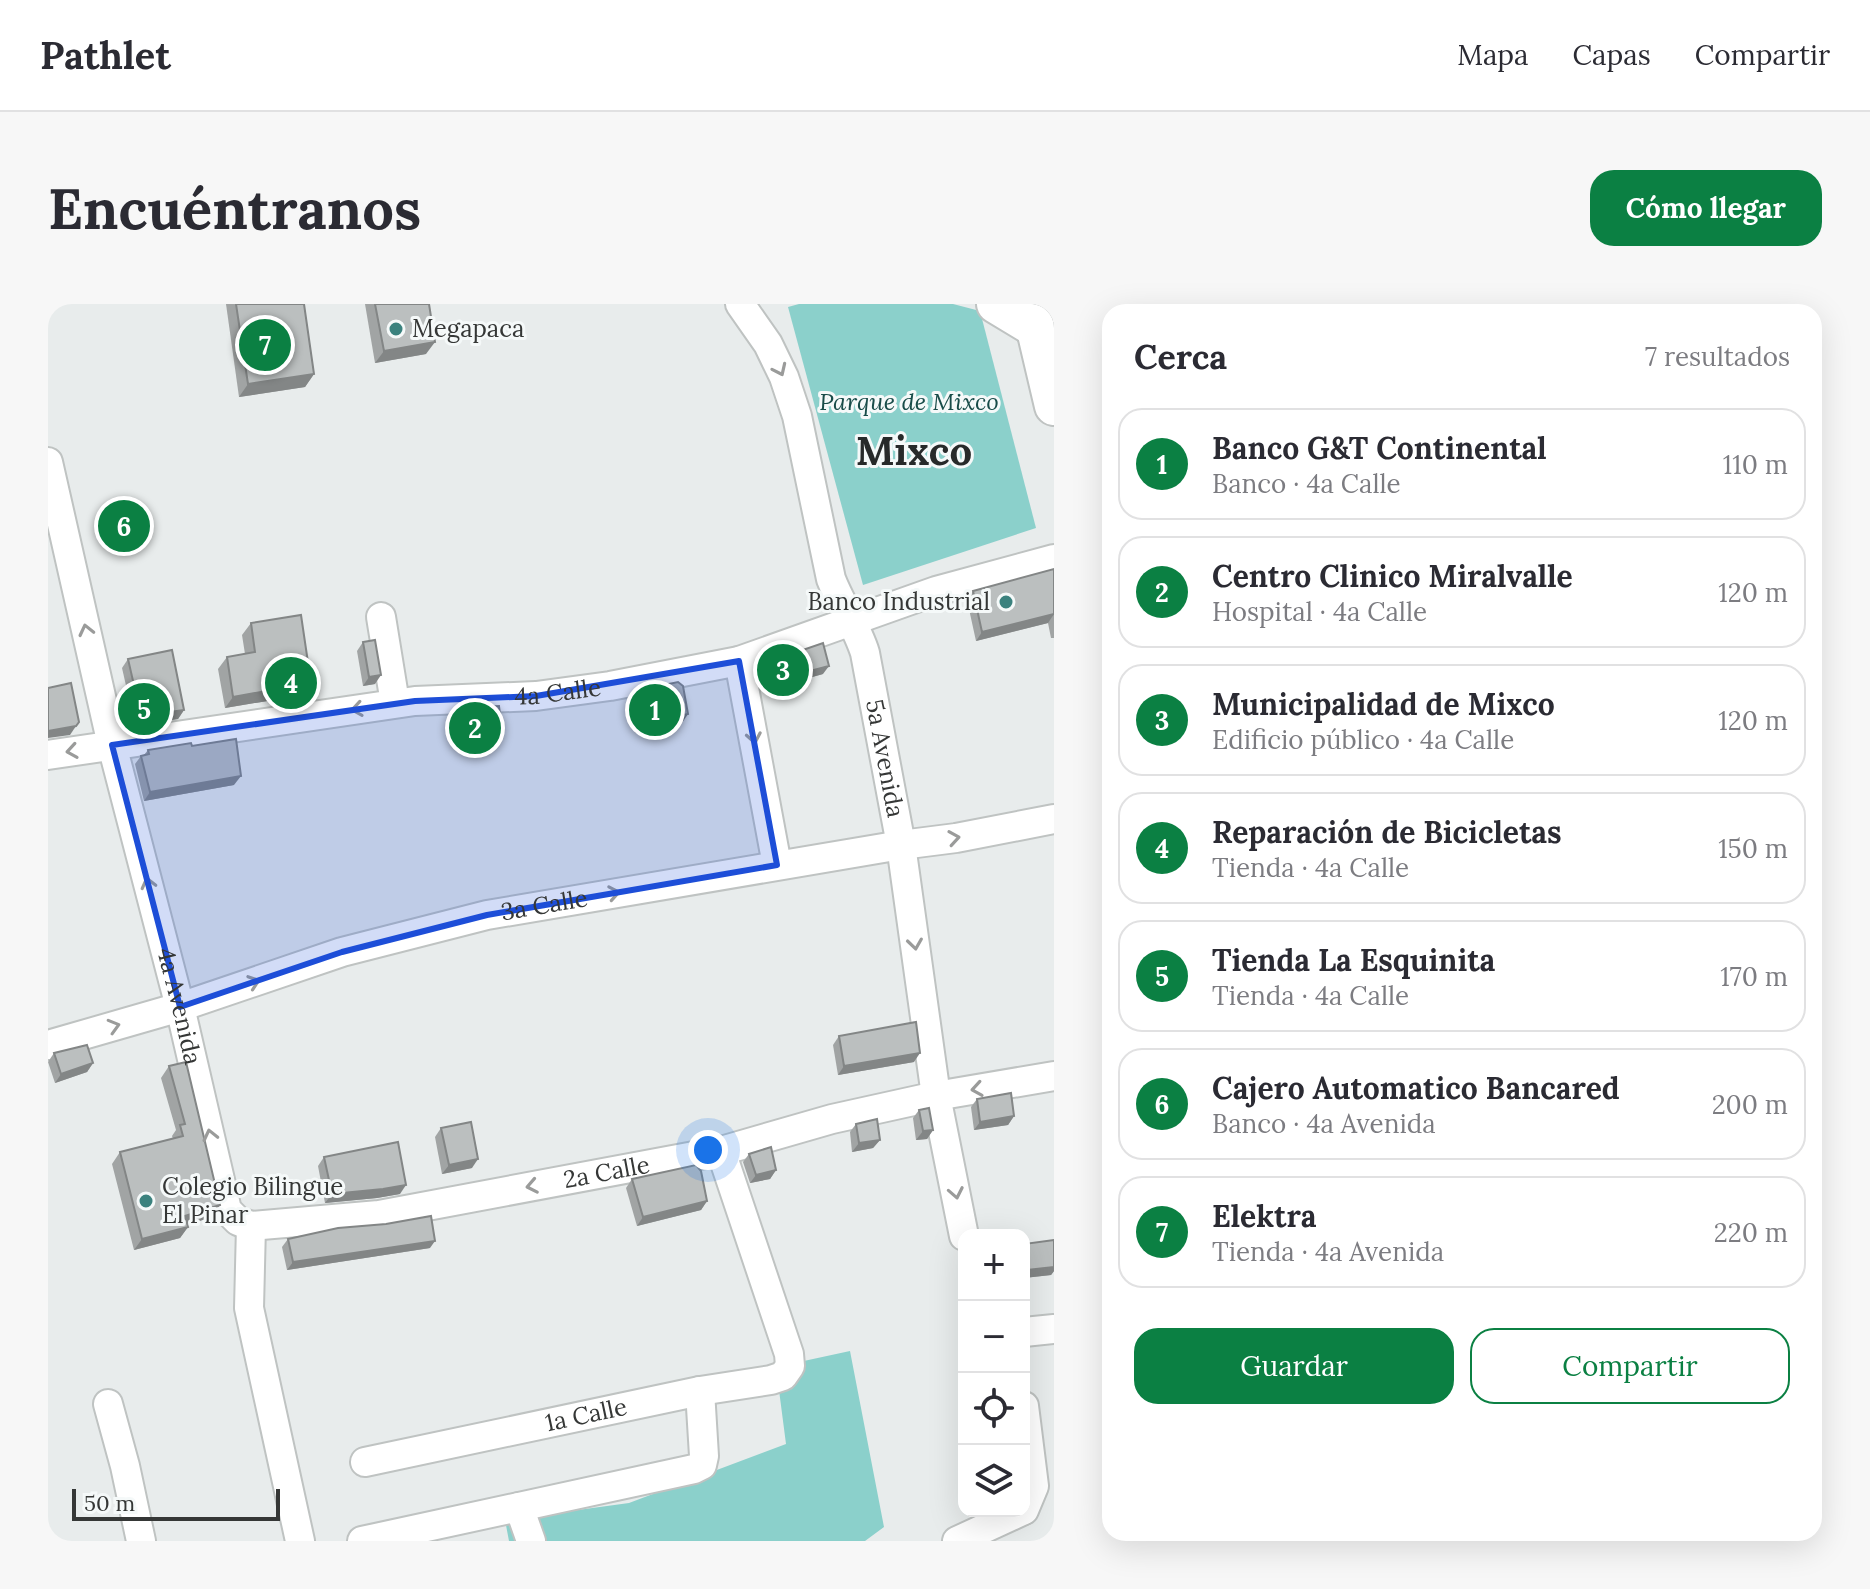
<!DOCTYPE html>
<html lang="es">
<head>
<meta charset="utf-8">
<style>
	:root { --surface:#fff; --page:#f7f7f7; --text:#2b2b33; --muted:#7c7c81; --line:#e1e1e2; --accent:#0b8043 }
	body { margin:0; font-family:Lora,serif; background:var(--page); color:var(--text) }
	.controls { position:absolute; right:24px; bottom:24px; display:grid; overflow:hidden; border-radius:16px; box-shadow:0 8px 32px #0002 }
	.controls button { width:72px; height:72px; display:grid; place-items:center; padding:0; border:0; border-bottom:2px solid var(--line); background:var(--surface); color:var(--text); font:40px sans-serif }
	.scale { position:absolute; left:24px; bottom:20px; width:208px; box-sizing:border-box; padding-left:8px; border:4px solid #353736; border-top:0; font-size:22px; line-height:28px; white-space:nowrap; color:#353736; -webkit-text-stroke:6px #f5f9f9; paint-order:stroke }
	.you { position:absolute; left:660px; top:846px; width:28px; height:28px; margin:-20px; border:6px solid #fff; border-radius:50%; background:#1a73e8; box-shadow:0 0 0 12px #1a73e833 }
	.badge { display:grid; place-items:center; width:52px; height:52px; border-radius:50%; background:var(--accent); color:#fff; font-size:26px; font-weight:700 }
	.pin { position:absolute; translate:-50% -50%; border:4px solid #fff; box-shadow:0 2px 8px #0006 }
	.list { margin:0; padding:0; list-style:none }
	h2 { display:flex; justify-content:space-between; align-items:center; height:104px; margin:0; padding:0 32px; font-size:34px }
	h2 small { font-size:26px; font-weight:400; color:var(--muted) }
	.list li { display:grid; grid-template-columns:52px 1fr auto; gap:24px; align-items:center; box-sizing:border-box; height:112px; margin:0 16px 16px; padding:0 16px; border:2px solid var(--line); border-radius:24px }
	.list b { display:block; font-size:30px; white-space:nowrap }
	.list p { margin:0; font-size:26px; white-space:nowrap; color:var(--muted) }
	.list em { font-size:26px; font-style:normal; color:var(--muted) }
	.actions { display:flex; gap:16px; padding:24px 32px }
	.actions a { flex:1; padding:18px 0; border:2px solid var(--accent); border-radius:24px; text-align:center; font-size:28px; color:var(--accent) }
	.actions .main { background:var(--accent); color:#fff }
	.icon { flex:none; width:44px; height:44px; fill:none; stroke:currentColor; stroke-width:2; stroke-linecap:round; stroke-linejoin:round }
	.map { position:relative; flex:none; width:1006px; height:1237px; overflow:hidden; border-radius:24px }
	header { display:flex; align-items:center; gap:48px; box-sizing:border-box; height:112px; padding:0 40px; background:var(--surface); border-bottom:2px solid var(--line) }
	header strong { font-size:38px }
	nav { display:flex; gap:44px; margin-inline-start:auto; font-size:28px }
	.intro { display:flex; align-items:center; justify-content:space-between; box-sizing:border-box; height:192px; padding:0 48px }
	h1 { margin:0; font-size:56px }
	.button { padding:20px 36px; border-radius:24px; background:var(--accent); color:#fff; font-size:28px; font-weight:700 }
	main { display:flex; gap:48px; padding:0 48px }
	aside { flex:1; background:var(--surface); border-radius:24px; box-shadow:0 8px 32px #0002 }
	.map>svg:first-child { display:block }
	.green { fill:#8bd0cb }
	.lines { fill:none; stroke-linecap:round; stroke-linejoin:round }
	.street-casing { stroke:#bfc3c2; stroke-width:32 }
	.secondary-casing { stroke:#bfc3c2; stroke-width:42 }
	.street { stroke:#fff; stroke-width:28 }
	.secondary { stroke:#fff; stroke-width:38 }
	.wall { fill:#a1a4a4 }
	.shaded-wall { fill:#838686 }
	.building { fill:#bbbfbf; stroke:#838686; stroke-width:2 }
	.oneway { stroke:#9a9b9a }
	.marked { fill:#1d4ed8; fill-opacity:0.2; stroke:#1d4ed8; stroke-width:6; stroke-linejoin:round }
	.poi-dot { fill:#3b827e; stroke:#f5f9f9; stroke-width:3 }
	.labels { text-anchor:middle; stroke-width:6; stroke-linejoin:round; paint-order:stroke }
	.poi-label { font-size:24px; fill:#353736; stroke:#f5f9f9; text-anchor:start }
	.park-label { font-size:24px; font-style:italic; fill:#184c49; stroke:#f5f9f9 }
	.street-label { font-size:24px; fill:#353736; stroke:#f5f9f9 }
	.town-label { font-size:40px; font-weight:bold; fill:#272a2a; stroke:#f5f9f9 }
</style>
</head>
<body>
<header>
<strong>Pathlet</strong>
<nav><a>Mapa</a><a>Capas</a><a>Compartir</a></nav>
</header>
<div class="intro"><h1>Encuéntranos</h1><a class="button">Cómo llegar</a></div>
<main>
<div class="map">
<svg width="1006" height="1237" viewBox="0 0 1006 1237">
	<rect width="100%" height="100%" fill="#e8ecec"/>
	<!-- green -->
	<g class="green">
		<polygon points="751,0 905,0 932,7 988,224 815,281 740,3"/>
		<polygon points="802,1047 836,1223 817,1237 461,1237 457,1216 581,1199 738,1140 728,1063"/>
	</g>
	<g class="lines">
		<!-- street casing -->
		<g class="street-casing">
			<g id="street">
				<path id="s1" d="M692,0L720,40L736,73L749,112L783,275C793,301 809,323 817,349L853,541L888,792L916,932"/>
				<path id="s2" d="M0,158L64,441L132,703L179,906L190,917L203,922"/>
				<polyline points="333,313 347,399"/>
				<polyline points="691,357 729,561"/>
				<path id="s3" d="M0,451L367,397L488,392L562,382L691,357L888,287L1006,255"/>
				<path id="s4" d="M0,741L132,703L294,648L439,611L853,541L908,534L1006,515"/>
				<path id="s5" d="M203,922L331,911L673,847L784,815L888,792L1006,772"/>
				<polyline points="203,922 201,1004 252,1237"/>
				<polyline points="976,1028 1006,1025"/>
				<polyline points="60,1100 77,1162 93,1237"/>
				<polyline points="976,1102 986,1182 976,1206"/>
				<path id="s6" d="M317,1158L652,1087L723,1076L735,1072L742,1062L741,1050L673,847"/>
				<polyline points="471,1203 483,1237"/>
				<polyline points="314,1237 646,1165 654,1161 656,1152 652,1087"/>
				<polyline points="909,1237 974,1207"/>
			</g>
		</g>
		<!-- secondary casing -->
		<g class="secondary-casing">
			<g id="secondary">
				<polyline points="948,0 986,23"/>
				<polyline points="982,0 1006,102"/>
			</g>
		</g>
		<!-- street -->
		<use href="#street" class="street"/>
		<!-- secondary -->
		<use href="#secondary" class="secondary"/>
	</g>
	<!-- wall -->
	<g class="wall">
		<polygon points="178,0 256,0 266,70 257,83 191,93"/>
		<polygon points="317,0 381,0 378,50 327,59"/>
		<polygon points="1006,265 1006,334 1003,334 1000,319 928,337 919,296 925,287"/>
		<polygon points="203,319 255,391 177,404 170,365 179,353 197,350 194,331"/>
		<polygon points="315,338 327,380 315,382 309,347"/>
		<polygon points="80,355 136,406 130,415 87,421 74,364"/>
		<polygon points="717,359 775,370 714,387 710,368"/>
		<polygon points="587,387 634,419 587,429 581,396"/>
		<polygon points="413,404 454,427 448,436 410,441 406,412"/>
		<polygon points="100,446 186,481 96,497 87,460 93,452 96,451"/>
		<polygon points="791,732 866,758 790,771 785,741"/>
		<polygon points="6,749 45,759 39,768 7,779 0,758"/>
		<polygon points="121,762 164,913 139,921 140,923 132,934 86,946 64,860 72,848 125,835 124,832 128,826 113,774"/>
		<polygon points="929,795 966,812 960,821 926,826 923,803"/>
		<polygon points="871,806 885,826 879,835 868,836 865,814"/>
		<polygon points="808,820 832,836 825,844 804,848 802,828"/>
		<polygon points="393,824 424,864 394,870 387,833"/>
		<polygon points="701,850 728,866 722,875 702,879 695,858"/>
		<polygon points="276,853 352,890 329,894 277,899 270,862"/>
		<polygon points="584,875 659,897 653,906 589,922 578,884"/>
		<polygon points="240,935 382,944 239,966 234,943"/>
		<polygon points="1006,936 1006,967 1003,971 976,974 976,940"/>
	</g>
	<!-- shaded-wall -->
	<g class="shaded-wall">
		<polygon points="387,38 378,50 327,59 336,47"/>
		<polygon points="266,70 257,83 191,93 200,80"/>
		<polygon points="1006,310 1000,319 928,337 934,328"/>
		<polygon points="781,362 775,370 714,387 720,378"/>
		<polygon points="333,371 327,380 315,382 321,373"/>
		<polygon points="263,379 255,391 177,404 185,393"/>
		<polygon points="136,406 130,415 87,421 93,412"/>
		<polygon points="640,410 634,419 587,429 593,420"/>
		<polygon points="28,422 22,431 0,434 0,427"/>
		<polygon points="454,427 448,436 410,441 416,432"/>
		<polygon points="193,472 186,481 96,497 102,488"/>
		<polygon points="872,749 866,758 790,771 796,762"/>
		<polygon points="45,759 39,768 7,779 13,770"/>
		<polygon points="966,812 960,821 926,826 932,818"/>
		<polygon points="885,826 879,835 868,836 875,827"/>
		<polygon points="832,836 825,844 804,848 811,839"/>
		<polygon points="430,855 424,864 394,870 401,861"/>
		<polygon points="728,866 722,875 702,879 708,871"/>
		<polygon points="358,881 352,890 329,894 277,899 284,890"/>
		<polygon points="659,897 653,906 589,922 595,913"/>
		<polygon points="172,901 164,913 129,924 137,912"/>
		<polygon points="140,923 132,934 86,946 94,935"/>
		<polygon points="387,937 382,944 239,966 245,958"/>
		<polygon points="1006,963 1006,967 1003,971 976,974 976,970 979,966"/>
	</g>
	<!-- building -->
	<g class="building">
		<polygon points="188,0 256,0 266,70 200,80"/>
		<polygon points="327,0 381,0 387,38 336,47"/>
		<polygon points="1006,265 1006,310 934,328 925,287"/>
		<polygon points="253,311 263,379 185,393 179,353 207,348 203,319"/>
		<polygon points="327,336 333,371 321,373 315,338"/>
		<polygon points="775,339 781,362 720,378 717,359"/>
		<polygon points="124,346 136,406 93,412 80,355"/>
		<polygon points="630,378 635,382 640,410 593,420 587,387"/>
		<polygon points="23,379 31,418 28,422 0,427 0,384"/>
		<polygon points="451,402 454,427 416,432 413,404"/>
		<polygon points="188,435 193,472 102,488 93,452 101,450 100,446 143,439 144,442"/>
		<polygon points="868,718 872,749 796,762 791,732"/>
		<polygon points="39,741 45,759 13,770 6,749"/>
		<polygon points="138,758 172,901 137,912 140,923 94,935 72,848 135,832 132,821 137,820 121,762"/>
		<polygon points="963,789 966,812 932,818 929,795"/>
		<polygon points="881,804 885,826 875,827 871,806"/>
		<polygon points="829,815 832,836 811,839 808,820"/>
		<polygon points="423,818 430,855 401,861 393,824"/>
		<polygon points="350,838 358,881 335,885 284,890 276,853"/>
		<polygon points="723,843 728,866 708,871 701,850"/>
		<polygon points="648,861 653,867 659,897 595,913 584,875"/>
		<polygon points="383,912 387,937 245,958 240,935 290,924 338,920"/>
		<polygon points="1006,936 1006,963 979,966 976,940"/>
	</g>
	<!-- one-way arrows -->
	<defs><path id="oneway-chevron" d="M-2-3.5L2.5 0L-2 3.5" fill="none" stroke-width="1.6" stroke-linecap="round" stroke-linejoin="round" transform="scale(2)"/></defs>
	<g class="oneway">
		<use href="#oneway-chevron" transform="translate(732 66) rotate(65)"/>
		<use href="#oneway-chevron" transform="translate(38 326) rotate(-103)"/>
		<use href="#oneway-chevron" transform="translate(309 405) rotate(171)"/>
		<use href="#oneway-chevron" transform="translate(706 434) rotate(80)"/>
		<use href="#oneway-chevron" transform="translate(24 447) rotate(171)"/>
		<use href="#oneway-chevron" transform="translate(906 534) rotate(-9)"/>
		<use href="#oneway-chevron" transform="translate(100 579) rotate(-104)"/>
		<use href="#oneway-chevron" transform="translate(566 589) rotate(-10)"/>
		<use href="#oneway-chevron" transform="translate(867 640) rotate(82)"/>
		<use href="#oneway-chevron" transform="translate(206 678) rotate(-19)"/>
		<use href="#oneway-chevron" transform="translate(66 722) rotate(-16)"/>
		<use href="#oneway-chevron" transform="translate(929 785) rotate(171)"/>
		<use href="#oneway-chevron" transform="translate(162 831) rotate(-103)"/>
		<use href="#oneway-chevron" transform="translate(484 882) rotate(169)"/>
		<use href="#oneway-chevron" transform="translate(908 889) rotate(79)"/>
	</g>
	<!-- marked area -->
	<path class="marked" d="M691,357L729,561L439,611L294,648L132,703L64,441L367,397L488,392Z"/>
	<!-- markers -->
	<g class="poi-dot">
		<circle cx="348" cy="25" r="8"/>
		<circle cx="958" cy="298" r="8"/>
		<circle cx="98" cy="897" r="8"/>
	</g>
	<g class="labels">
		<!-- poi labels -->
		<g class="poi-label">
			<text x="364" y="33">Megapaca</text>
			<text x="942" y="306" text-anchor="end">Banco Industrial</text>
			<text x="114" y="891">Colegio Bilingue<tspan x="114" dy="28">El Pinar</tspan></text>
		</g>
		<!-- park labels -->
		<g class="park-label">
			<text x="861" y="106">Parque de Mixco</text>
		</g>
		<!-- street labels -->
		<g class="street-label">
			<text dy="8" stroke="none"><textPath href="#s3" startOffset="514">4a Calle</textPath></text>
			<text dy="8" stroke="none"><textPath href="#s1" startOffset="482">5a Avenida</textPath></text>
			<text dy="8" stroke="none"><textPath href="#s4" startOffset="516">3a Calle</textPath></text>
			<text dy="8" stroke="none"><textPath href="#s2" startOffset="560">4a Avenida</textPath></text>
			<text dy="8" stroke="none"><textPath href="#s5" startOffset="360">2a Calle</textPath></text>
			<text dy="8" stroke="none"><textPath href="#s6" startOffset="226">1a Calle</textPath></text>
		</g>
		<!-- town labels -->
		<g class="town-label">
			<text x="866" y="161">Mixco</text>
		</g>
	</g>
</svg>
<div class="controls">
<button>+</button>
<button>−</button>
<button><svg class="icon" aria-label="locate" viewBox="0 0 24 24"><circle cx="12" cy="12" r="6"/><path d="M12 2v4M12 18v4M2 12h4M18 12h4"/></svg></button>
<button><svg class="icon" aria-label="layers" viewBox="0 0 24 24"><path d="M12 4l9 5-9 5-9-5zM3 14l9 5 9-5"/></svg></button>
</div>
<div class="scale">50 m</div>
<div class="you"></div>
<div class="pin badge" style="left:607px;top:406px">1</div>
<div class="pin badge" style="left:427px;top:424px">2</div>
<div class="pin badge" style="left:735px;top:366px">3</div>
<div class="pin badge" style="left:243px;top:379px">4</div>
<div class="pin badge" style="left:96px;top:405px">5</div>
<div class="pin badge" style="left:76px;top:222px">6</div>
<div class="pin badge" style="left:217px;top:41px">7</div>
</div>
<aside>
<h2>Cerca<small>7 resultados</small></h2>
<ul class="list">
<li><span class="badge">1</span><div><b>Banco G&amp;T Continental</b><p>Banco · 4a Calle</p></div><em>110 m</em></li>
<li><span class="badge">2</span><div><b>Centro Clinico Miralvalle</b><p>Hospital · 4a Calle</p></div><em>120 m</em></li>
<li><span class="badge">3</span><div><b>Municipalidad de Mixco</b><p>Edificio público · 4a Calle</p></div><em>120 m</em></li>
<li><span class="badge">4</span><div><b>Reparación de Bicicletas</b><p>Tienda · 4a Calle</p></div><em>150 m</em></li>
<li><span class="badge">5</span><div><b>Tienda La Esquinita</b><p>Tienda · 4a Calle</p></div><em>170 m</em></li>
<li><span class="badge">6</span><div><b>Cajero Automatico Bancared</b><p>Banco · 4a Avenida</p></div><em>200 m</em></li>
<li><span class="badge">7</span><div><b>Elektra</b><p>Tienda · 4a Avenida</p></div><em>220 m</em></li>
</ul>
<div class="actions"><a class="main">Guardar</a><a>Compartir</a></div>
</aside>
</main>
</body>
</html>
